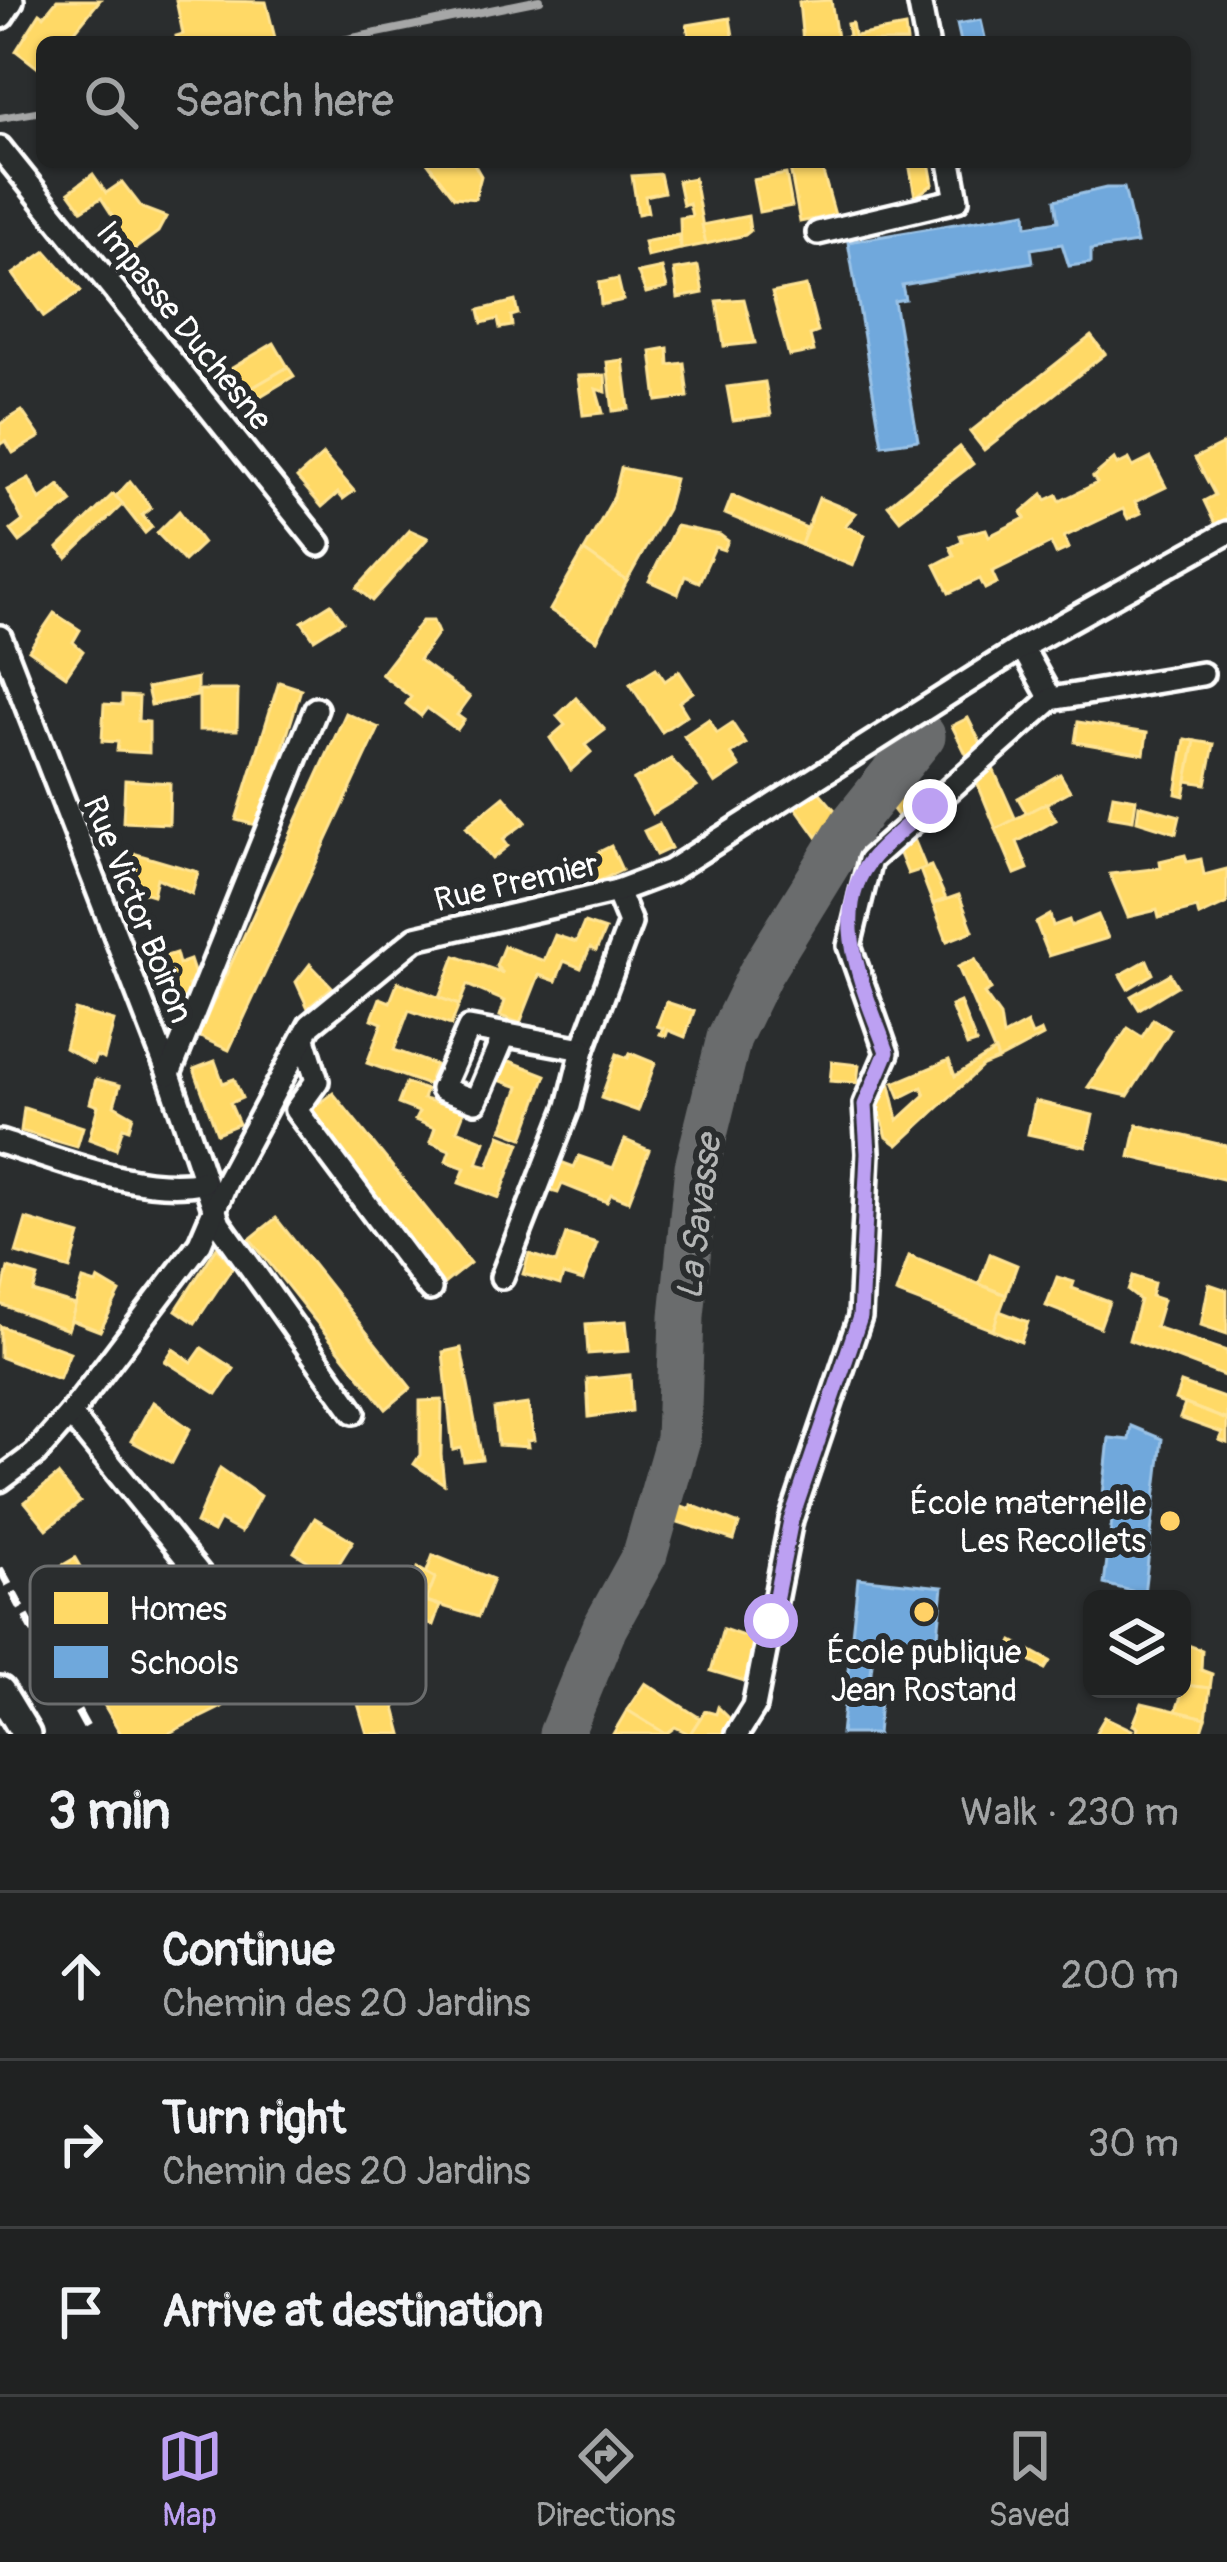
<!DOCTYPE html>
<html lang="en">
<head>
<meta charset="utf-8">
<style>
	:root { --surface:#202222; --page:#282a2a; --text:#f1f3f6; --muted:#a2a4a5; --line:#3d3f40; --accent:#bca0f2 }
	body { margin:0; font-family:Pangolin,sans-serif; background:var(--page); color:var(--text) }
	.controls { position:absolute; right:36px; bottom:36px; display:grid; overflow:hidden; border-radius:18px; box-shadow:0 3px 9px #0004 }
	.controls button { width:108px; height:108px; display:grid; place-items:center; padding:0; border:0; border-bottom:3px solid var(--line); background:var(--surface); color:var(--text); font:60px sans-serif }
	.stop { position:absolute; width:36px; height:36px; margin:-27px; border:9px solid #bca0f2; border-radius:50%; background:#fff }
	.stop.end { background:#bca0f2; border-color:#fff; box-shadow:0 3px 12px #0008 }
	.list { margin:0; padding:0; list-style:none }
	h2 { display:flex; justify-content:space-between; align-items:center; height:156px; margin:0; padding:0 48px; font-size:51px }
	h2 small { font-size:39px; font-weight:400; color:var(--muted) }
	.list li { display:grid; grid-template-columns:78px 1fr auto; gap:36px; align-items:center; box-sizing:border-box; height:168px; padding:0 48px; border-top:3px solid var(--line) }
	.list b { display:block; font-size:45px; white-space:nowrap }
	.list p { margin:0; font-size:39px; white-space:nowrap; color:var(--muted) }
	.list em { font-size:39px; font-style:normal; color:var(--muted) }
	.icon { flex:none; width:66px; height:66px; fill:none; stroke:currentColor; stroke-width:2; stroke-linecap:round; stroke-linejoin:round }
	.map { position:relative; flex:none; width:1227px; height:1734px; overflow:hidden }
	.search { position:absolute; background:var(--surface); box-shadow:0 3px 9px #0004; left:36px; right:36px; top:36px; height:132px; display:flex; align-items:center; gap:30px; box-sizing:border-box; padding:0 42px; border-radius:18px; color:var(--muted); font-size:45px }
	.sheet { height:660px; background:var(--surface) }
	nav { display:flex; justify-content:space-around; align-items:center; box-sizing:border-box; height:168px; border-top:3px solid var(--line); background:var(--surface); font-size:33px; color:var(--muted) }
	nav a { display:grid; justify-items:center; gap:6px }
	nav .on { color:var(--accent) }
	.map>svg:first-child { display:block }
	.homes { fill:#ffd966; stroke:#ffe494; stroke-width:3 }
	.schools { fill:#6fa8dc; stroke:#9ac2e6; stroke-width:3 }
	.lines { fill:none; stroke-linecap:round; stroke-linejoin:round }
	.stream { stroke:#a6a7a7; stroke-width:8 }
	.river { stroke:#6a6c6d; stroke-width:45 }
	.street-casing { stroke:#fff; stroke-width:30 }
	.secondary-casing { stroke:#fff; stroke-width:36 }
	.street { stroke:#2a2d2e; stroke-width:21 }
	.secondary { stroke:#2a2d2e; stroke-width:27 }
	.rail { stroke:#fff; stroke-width:8; stroke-dasharray:18 9; stroke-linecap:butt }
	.route { stroke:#bca0f2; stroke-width:15 }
	.poi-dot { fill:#ffd166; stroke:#2a2d2e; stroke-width:4.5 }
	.labels { text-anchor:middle; stroke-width:12; stroke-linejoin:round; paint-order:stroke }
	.street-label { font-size:33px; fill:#fff; stroke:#2a2d2e }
	.poi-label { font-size:33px; fill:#fff; stroke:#2a2d2e; text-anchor:end }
	.water-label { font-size:36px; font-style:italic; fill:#b4b6b6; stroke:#2a2d2e }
	.key { fill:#2a2d2e; stroke:#6a6c6d; stroke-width:3 }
	.key-label { font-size:33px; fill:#fff }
</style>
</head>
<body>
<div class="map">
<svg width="1227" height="1734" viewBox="0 0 1227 1734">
	<rect width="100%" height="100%" fill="#2a2d2e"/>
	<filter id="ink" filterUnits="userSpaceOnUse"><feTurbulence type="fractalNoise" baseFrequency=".00833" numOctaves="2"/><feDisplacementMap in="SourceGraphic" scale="24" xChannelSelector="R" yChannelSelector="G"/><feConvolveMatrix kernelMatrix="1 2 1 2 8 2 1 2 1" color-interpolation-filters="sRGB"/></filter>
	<g filter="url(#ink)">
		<!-- homes -->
		<g class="homes">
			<polygon points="57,0 100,0 66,42 42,42 42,71 16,51 40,13 44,16"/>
			<polygon points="176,0 266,2 276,42 177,42 176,36 183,34"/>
			<polygon points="831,0 837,38 849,36 847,24 852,23 855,40 803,42 799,2"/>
			<polygon points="730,18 734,42 690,42 687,25"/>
			<polygon points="905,27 907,42 855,42 855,36"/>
			<polygon points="427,162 473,162 481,176 475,199 454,197"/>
			<polygon points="789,162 820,162 835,215 800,222"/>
			<polygon points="929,162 933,184 915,197 909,163"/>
			<polygon points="93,174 106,193 122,182 142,208 166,217 158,232 117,262 99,229 114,218 101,198 82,210 69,192"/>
			<polygon points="660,174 664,192 645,196 648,212 638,214 632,176"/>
			<polygon points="786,174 792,206 759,212 753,180"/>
			<polygon points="694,178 706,244 681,249 680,218 692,216 689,203 683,205 678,181"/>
			<polygon points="748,216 750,231 745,235 706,244 702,225"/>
			<polygon points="678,235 681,249 647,257 644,242"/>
			<polygon points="46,251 81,291 44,317 13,274"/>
			<polygon points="698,266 703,293 678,298 674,270"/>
			<polygon points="662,268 667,288 646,293 638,273"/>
			<polygon points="618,279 623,300 601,305 599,283"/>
			<polygon points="806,286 818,332 810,335 814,351 789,356 772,293"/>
			<polygon points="744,299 755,343 724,346 717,301"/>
			<polygon points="515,301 518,314 511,316 512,326 500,328 498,319 482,323 479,310"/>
			<polygon points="1091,336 1105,354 984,450 970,432"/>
			<polygon points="274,343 288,367 233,399 222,374"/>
			<polygon points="668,348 669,365 684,363 688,397 657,401 651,351"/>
			<polygon points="623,360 629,409 613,411 607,362"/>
			<polygon points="288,367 294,376 239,409 233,399"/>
			<polygon points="605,375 606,392 596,389 603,413 583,415 578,376"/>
			<polygon points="765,382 771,415 733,420 727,387"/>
			<polygon points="22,411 40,437 13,453 6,441 0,445 0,424"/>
			<polygon points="1223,444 1227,519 1215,524 1204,501 1215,495 1195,458"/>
			<polygon points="960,447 973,464 900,520 888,505"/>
			<polygon points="323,455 354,491 343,499 338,493 322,507 297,478"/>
			<polygon points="1151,458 1166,487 1135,502 1141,513 1128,519 1123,509 1064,537 1069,548 1056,554 1051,543 992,572 997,583 985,589 980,579 949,593 935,565 954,555 950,547 962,541 960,535 986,529 989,536 1025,518 1022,512 1043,494 1046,500 1057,495 1060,501 1097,483 1093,477 1114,459 1117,465 1129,459 1133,467"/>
			<polygon points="621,468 675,479 667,509 627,581 584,551 614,497"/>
			<polygon points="29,478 40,500 59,485 72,502 20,542 11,530 23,521 7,490"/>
			<polygon points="130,481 151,508 142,515 152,527 145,533 116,496"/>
			<polygon points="113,494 123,504 67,558 58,548"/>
			<polygon points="732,496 807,528 801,545 725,514"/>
			<polygon points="819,498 856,513 845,526 865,535 853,566 801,545"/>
			<polygon points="179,511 203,543 184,561 157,533"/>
			<polygon points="676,526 720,535 728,541 724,550 715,547 699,582 685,576 678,594 649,581"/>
			<polygon points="410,530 428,538 372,601 357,588"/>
			<polygon points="584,551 627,581 597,640 550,610"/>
			<polygon points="331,604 343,621 314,639 302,622"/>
			<polygon points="54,613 80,630 73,642 83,651 66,676 29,650"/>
			<polygon points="422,621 433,621 438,633 419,660 470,697 457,715 464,720 457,730 427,708 421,716 406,704 411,697 381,674"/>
			<polygon points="656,668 665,681 679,671 693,692 679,702 687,715 662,732 630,684"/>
			<polygon points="197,678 197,696 151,705 147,688"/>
			<polygon points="279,682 301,689 259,826 236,820"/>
			<polygon points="199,690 238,690 237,730 199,730"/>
			<polygon points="122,696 139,697 138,721 149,722 149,753 117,751 118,742 102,741 104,704 122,705"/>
			<polygon points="576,698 605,730 585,745 591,752 571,770 550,738 565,725 557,716"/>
			<polygon points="346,713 379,728 229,1050 198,1036"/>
			<polygon points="968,718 983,748 967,756 952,726"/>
			<polygon points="709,719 717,733 732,723 746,744 731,754 740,767 715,784 684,736"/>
			<polygon points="1078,722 1147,733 1144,754 1075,742"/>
			<polygon points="1185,739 1195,741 1184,796 1176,794"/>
			<polygon points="1195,741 1214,744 1206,784 1187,781"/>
			<polygon points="671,759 697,787 652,814 634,780"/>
			<polygon points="991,764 1016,820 996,829 975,777"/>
			<polygon points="1060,774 1070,791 1027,814 1018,798"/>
			<polygon points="125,780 170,783 169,824 123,822"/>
			<polygon points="909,784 925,799 902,821 892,808"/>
			<polygon points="814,786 841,817 817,837 792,802"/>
			<polygon points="1113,795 1136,799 1133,820 1109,816"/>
			<polygon points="504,796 526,822 503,839 508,846 492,859 466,827"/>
			<polygon points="1046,803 1056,820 1017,842 1028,869 1015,874 996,829"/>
			<polygon points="1139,805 1180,816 1176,833 1137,821"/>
			<polygon points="659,824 671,848 656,855 644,831"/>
			<polygon points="912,834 926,868 908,874 898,849"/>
			<polygon points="611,846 622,870 595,883 585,859"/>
			<polygon points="126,851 198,872 192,894 157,878 153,895 116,884"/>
			<polygon points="1185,855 1187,862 1201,859 1204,875 1227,869 1227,903 1199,916 1197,908 1159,918 1157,910 1128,917 1110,874 1161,868 1160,861"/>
			<polygon points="931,866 946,899 933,904 920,870"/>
			<polygon points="959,895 973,931 947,941 933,904"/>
			<polygon points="1050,915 1053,926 1069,920 1071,926 1098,915 1108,938 1049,956 1036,923"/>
			<polygon points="584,923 605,930 596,951 590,948 581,968 564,961 556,981 539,975 520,1023 500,1016 505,1001 467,985 459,1005 439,998 455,956 503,973 496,966 504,946 544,961 555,935 576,942"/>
			<polygon points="176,953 179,964 190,960 197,981 188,985 191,997 170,1004 154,960"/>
			<polygon points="975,959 991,990 984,994 1000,1016 1003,1036 1027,1023 1032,1035 1041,1031 1043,1036 998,1060 958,967"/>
			<polygon points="1147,960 1153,974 1128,989 1120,975"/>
			<polygon points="310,964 332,987 308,1008 296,982"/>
			<polygon points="1170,974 1177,986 1139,1009 1131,996"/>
			<polygon points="398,982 459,1005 451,1025 409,1010 394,1050 435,1065 428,1085 367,1063 382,1023 372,1019 380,998 390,1002"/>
			<polygon points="666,1002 694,1011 685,1037 668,1030 666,1036 660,1034 663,1028 657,1026"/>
			<polygon points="960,1002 976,1043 967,1046 951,1006"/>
			<polygon points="75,1010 114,1021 104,1059 96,1056 93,1064 65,1048"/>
			<polygon points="1153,1019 1170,1030 1128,1096 1088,1087 1128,1028 1142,1037"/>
			<polygon points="995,1051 998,1060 983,1066 898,1145 887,1137 874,1092 890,1085 898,1120 925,1095 922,1087 900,1098 894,1083 949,1060 955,1076"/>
			<polygon points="630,1053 655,1063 638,1111 601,1098 617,1054 628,1058"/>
			<polygon points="507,1060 546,1075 523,1138 502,1130 519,1087 499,1080"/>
			<polygon points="215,1061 223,1083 234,1079 242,1098 230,1103 239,1124 217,1133 194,1069"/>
			<polygon points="832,1062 859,1065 857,1083 830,1081"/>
			<polygon points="96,1079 120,1085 114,1105 133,1116 129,1129 123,1127 116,1149 89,1139 98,1106 90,1103"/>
			<polygon points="406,1083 426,1090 423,1099 465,1109 457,1130 485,1141 477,1164 488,1167 500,1135 520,1143 499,1198 459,1183 465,1168 446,1161 450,1150 430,1142 435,1128 415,1120 419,1112 398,1104"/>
			<polygon points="333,1093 470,1263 444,1284 306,1113"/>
			<polygon points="1035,1101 1093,1115 1086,1147 1028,1134"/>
			<polygon points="24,1108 83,1127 77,1147 21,1131"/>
			<polygon points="1137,1125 1227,1146 1227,1180 1130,1157"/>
			<polygon points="625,1140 649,1150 629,1201 611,1194 607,1202 562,1184 558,1193 547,1190 558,1161 574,1167 579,1156 613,1168"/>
			<polygon points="276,1218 411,1388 386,1409 250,1239"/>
			<polygon points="26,1219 80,1235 70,1269 16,1253"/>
			<polygon points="566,1234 597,1243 583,1281 563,1275 560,1285 523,1274 529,1254 556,1263"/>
			<polygon points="217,1247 233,1266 195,1323 176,1310"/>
			<polygon points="990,1254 1017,1265 1006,1295 979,1284"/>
			<polygon points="909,1256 1006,1295 993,1330 896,1293"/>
			<polygon points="8,1268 38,1277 33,1292 76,1305 68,1330 0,1304"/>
			<polygon points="1133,1276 1154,1283 1151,1296 1163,1300 1155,1327 1227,1351 1227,1377 1129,1340 1140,1300 1128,1291"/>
			<polygon points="1057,1277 1074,1282 1072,1288 1109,1302 1100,1327 1046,1306"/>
			<polygon points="98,1279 120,1292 100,1331 71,1320 83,1280 96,1284"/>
			<polygon points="1209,1284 1227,1290 1227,1334 1201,1325"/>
			<polygon points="999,1311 1028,1322 1021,1342 993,1330"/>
			<polygon points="626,1321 629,1351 588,1354 586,1324"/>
			<polygon points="0,1326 70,1352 59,1379 0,1357"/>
			<polygon points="202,1348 234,1369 217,1394 165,1361 173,1349 192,1362"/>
			<polygon points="461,1348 482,1459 464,1461 461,1448 453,1450 443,1352"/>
			<polygon points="630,1375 632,1411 589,1417 587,1379"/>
			<polygon points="1181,1383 1227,1399 1227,1420 1175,1400"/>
			<polygon points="442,1400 441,1455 444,1484 414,1464 420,1455 420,1401"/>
			<polygon points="153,1402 190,1429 172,1463 131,1441"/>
			<polygon points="528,1404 534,1440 527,1441 528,1447 498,1445 494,1409"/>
			<polygon points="1185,1404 1227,1420 1227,1443 1219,1440 1222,1433 1180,1418"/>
			<polygon points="220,1468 260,1496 241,1532 219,1520 213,1532 196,1523"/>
			<polygon points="58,1475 80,1502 47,1529 25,1502"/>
			<polygon points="691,1505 739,1524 734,1540 675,1521 679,1506 690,1510"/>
			<polygon points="315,1518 353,1541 331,1576 294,1552"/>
			<polygon points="433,1555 493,1579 478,1617 426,1601 435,1578 426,1574"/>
			<polygon points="75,1558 104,1608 76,1624 47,1574"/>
			<polygon points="418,1568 435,1578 426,1601 440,1606 433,1625 402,1614"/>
			<polygon points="111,1621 157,1696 207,1674 183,1645 212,1621 258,1674 222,1707 167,1734 121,1734 70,1646"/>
			<polygon points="723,1629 755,1640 745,1681 711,1671"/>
			<polygon points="1013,1641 1050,1661 1045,1669 1009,1650"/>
			<polygon points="1182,1643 1202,1650 1201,1670 1212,1674 1210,1688 1182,1685"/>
			<polygon points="388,1681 402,1734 367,1734 354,1690"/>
			<polygon points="645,1683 700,1718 690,1734 675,1727 666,1734 627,1710"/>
			<polygon points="1185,1685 1210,1688 1206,1718 1176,1711"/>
			<polygon points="1142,1703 1206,1718 1201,1734 1136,1734 1138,1727 1133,1725"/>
			<polygon points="718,1707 731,1720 722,1733 690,1734 705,1711 716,1714"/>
			<polygon points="627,1710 666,1734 613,1734"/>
			<polygon points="1105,1717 1132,1730 1130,1734 1095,1734"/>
		</g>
		<!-- schools -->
		<g class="schools">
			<polygon points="981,20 986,42 961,42 957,24"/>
			<polygon points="1106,188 1124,188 1137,243 1091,250 1091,263 1069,266 1062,244 1031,249 1033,262 902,285 905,299 894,301 918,440 882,445 848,242 1026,212 1027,226 1058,221 1055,200"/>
			<polygon points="1131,1426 1162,1439 1144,1594 1104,1584 1115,1496 1103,1495 1109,1438 1129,1440"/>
			<polygon points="858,1578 943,1587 936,1654 851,1645"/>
			<polygon points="851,1645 874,1648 869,1688 846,1687"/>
			<polygon points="846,1687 881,1689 877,1734 841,1734"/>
		</g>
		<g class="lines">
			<!-- stream -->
			<g class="stream">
				<polyline points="333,42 540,0"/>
				<polyline points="0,118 42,111"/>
			</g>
			<!-- river -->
			<polyline class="river" points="561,1734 605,1627 645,1554 678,1439 682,1316 697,1167 729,1038 760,974 853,823 923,736"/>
			<!-- street casing -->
			<g class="street-casing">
				<g id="street">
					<polyline points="919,0 927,42"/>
					<polyline points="0,148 319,544"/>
					<polyline points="818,233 957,200 950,162"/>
					<polyline points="0,637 169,1074 219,1223 354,1412"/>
					<polyline points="1022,647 1051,699"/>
					<polyline points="503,1038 476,1101 442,1089 469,1028 583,1049 630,923 617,891"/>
					<polyline points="305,1042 317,1081 296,1110 430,1289"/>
					<polyline points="169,1074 316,709"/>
					<path d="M0,1142C61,1160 139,1194 203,1182"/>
					<polyline points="502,1277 569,1106 583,1049"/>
					<polyline points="70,1414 231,1613"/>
					<polyline points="0,1480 35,1454 70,1414 200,1243 227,1180 310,1025 416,938 617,891 670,871 1022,647 1227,533"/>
					<polyline points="737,1734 754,1707 791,1520 860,1317 868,1153 865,1104 887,1053 849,946 870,860 1051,699 1202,674"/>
				</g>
			</g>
			<!-- secondary casing -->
			<g class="secondary-casing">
				<g id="secondary">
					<polyline points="0,14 9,0"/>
					<polyline points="0,1691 26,1734"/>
				</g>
			</g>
			<!-- street -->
			<use href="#street" class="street"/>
			<!-- secondary -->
			<use href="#secondary" class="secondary"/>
			<!-- rail -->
			<polyline class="rail" points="0,1569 90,1734"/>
		</g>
	</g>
	<g class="lines" filter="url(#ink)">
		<!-- route -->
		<path class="route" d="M771,1621L791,1520L860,1317L868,1153L865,1105L887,1052C867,995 824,912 874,856C890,838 911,822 930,806"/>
	</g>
	<!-- markers -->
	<g class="poi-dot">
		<circle cx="1170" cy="1521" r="12"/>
		<circle cx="924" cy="1612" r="12"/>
	</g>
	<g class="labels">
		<!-- street labels -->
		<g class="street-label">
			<text transform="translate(185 325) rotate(51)" y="12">Impasse Duchesne</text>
			<text transform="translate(516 881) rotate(-13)" y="12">Rue Premier</text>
			<text transform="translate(139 909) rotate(68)" y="12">Rue Victor Boiron</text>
		</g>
		<!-- poi labels -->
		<g class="poi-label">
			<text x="1146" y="1514">École maternelle<tspan x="1146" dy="38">Les Recollets</tspan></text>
			<text x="924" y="1663" text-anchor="middle">École publique<tspan x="924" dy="38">Jean Rostand</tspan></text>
		</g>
		<!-- water labels -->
		<g class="water-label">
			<text transform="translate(698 1217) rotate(-83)" y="13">La Savasse</text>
		</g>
	</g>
	<!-- legend -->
	<rect x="30" y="1566" width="396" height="138" rx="18" class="key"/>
	<rect x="54" y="1592" width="54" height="32" fill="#ffd966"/>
	<rect x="54" y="1646" width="54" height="32" fill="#6fa8dc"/>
	<g class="key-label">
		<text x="129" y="1620">Homes</text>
		<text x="129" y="1674">Schools</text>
	</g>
</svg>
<div class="controls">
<button><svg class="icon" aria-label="layers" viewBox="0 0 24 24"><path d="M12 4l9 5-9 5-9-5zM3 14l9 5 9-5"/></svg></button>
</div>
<div class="stop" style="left:771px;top:1621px"></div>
<div class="stop end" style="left:930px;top:806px"></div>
<div class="search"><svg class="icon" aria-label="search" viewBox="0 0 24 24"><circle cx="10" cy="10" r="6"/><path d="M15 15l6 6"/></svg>Search here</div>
</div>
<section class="sheet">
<h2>3 min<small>Walk · 230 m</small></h2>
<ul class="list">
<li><svg class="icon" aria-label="ahead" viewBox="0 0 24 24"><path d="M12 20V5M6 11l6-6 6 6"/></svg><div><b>Continue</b><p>Chemin des 20 Jardins</p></div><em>200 m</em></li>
<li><svg class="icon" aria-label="right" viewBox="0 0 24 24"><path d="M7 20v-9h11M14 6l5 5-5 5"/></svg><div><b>Turn right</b><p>Chemin des 20 Jardins</p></div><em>30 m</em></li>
<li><svg class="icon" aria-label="arrive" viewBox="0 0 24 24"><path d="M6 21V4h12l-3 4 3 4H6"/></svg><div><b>Arrive at destination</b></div></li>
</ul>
</section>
<nav>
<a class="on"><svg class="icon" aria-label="map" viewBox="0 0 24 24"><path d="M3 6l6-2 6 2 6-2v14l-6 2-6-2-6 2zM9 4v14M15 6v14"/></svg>Map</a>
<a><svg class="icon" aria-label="directions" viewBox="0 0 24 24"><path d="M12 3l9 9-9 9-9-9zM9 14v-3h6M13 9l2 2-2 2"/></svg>Directions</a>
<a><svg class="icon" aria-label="saved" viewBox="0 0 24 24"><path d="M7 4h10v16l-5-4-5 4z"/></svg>Saved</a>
</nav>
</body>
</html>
